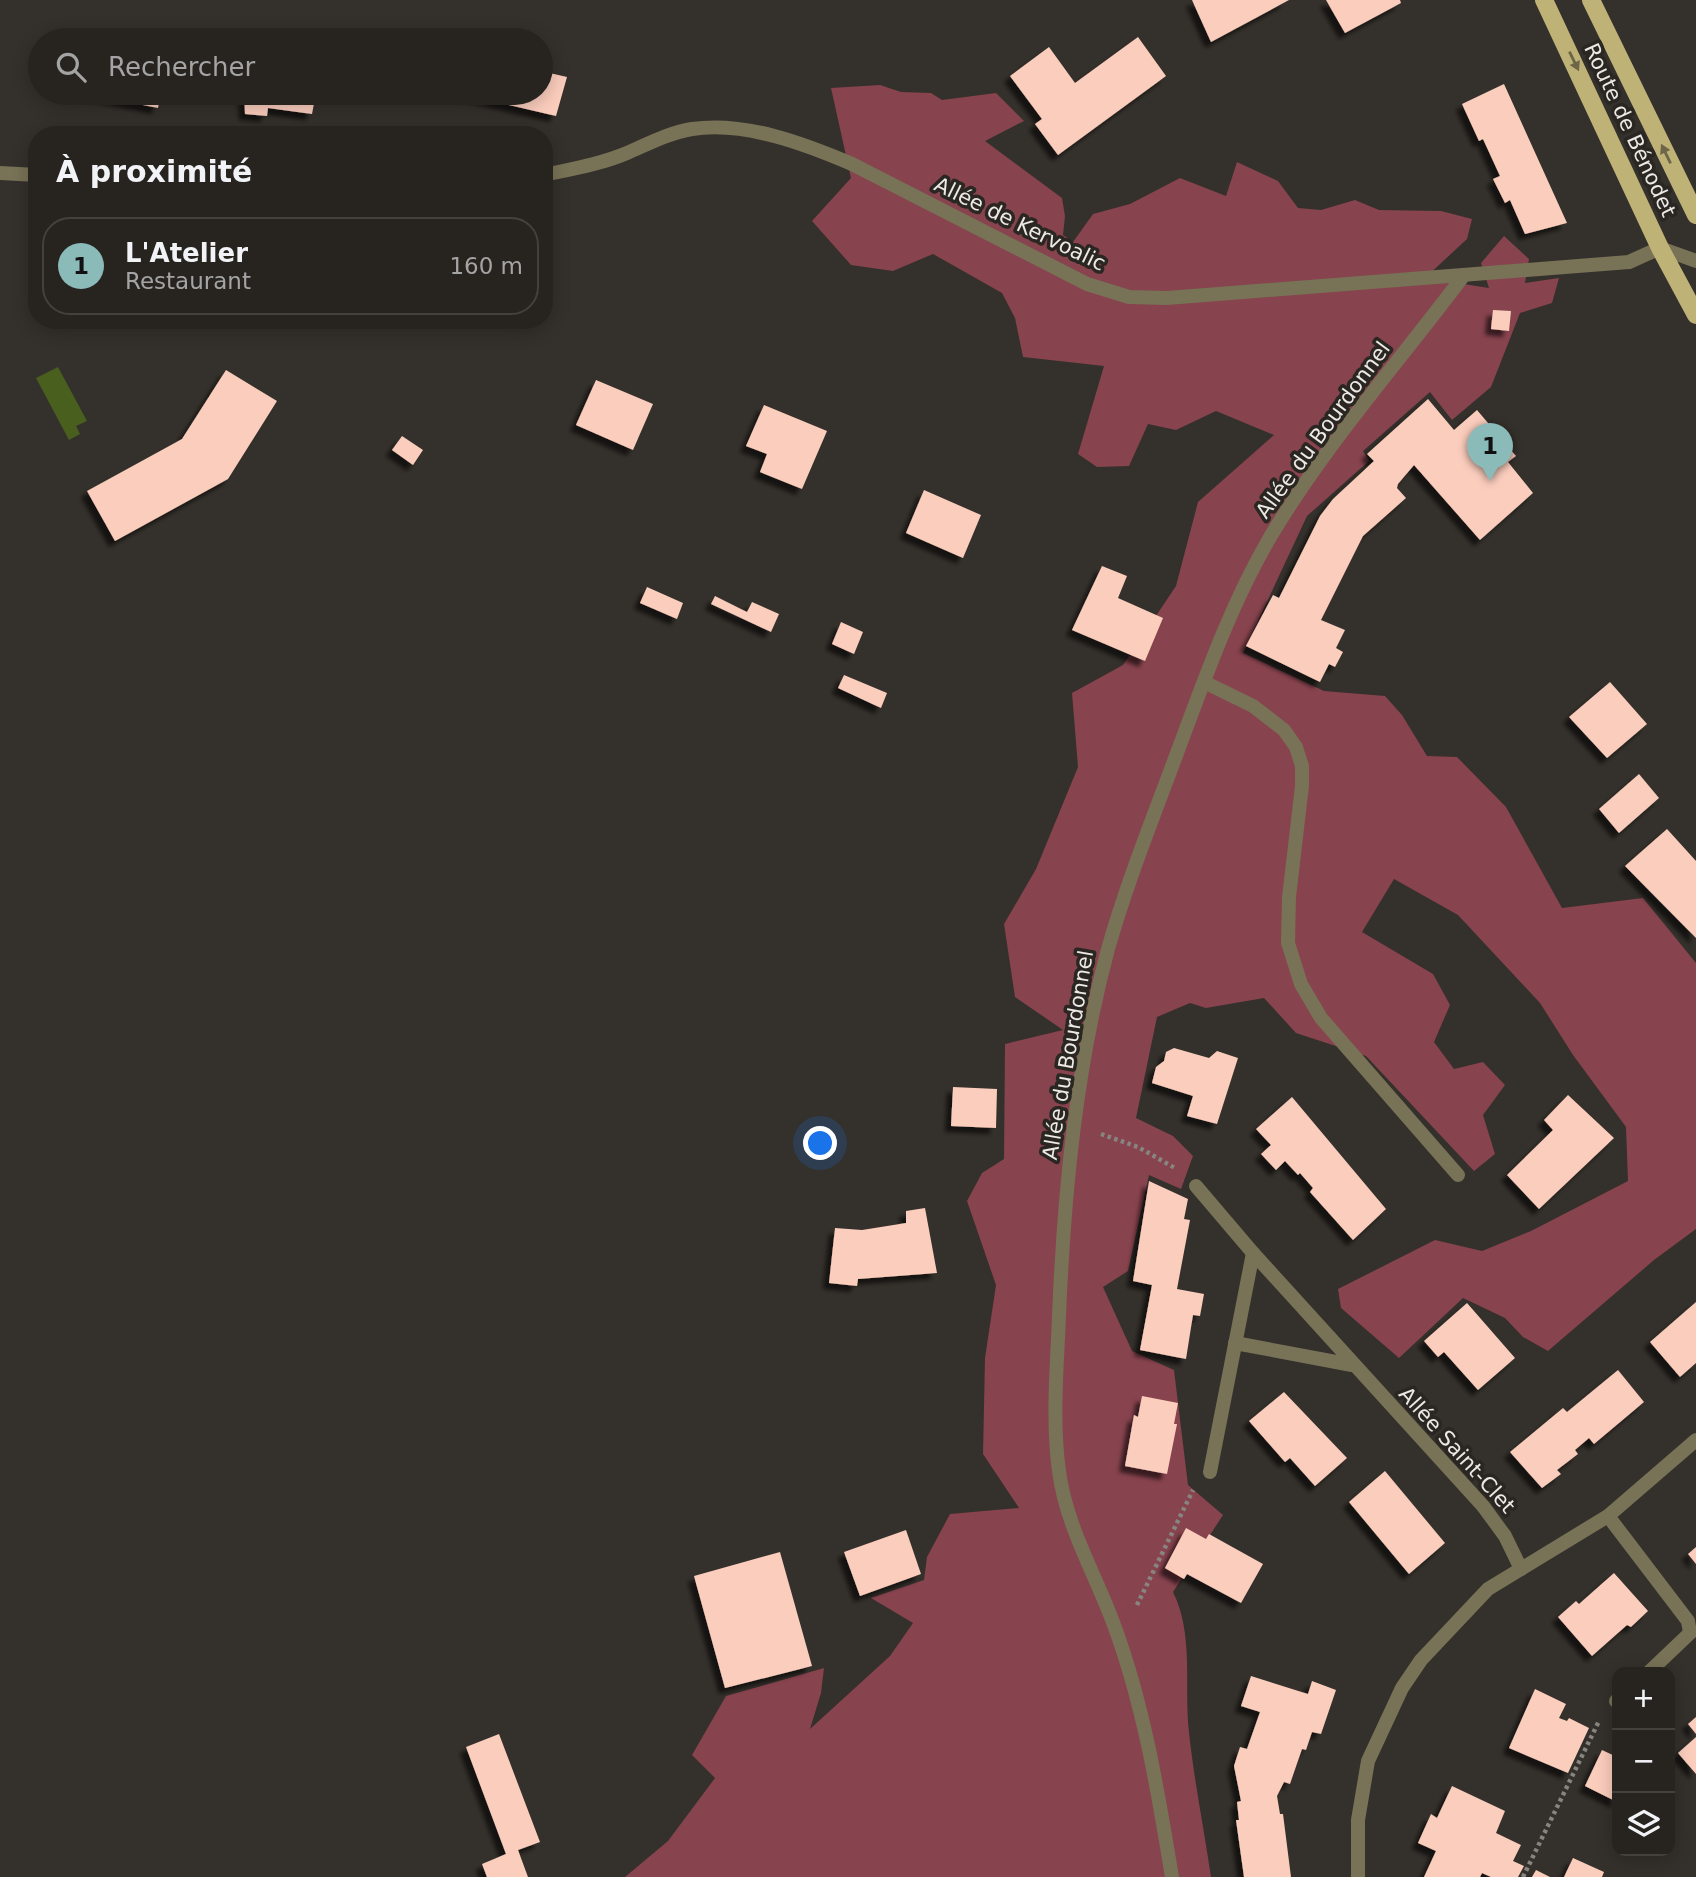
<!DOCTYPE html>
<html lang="fr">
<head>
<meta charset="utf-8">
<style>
	:root { --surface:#272420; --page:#33302d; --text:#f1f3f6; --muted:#a4a4a5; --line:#43413e; --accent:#8bbbb9 }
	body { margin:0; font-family:"DejaVu Sans",sans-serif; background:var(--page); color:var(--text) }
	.controls { position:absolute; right:21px; bottom:21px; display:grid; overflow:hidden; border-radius:14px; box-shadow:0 4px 18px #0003 }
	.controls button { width:63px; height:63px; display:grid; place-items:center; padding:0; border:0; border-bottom:2px solid var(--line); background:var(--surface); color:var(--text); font:35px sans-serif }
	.you { position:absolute; left:821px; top:1144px; width:24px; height:24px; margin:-18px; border:5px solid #fff; border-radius:50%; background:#1a73e8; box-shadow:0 0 0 10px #1a73e833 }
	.badge { display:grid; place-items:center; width:46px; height:46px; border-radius:50%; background:var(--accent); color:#111; font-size:23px; font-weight:700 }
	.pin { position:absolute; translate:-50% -58px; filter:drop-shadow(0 2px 4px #0008) }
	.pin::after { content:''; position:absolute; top:37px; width:24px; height:21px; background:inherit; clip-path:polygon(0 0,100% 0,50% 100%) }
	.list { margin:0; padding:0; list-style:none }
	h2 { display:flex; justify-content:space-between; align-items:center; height:91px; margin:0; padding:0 28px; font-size:30px }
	h2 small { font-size:23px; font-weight:400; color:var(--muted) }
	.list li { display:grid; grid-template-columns:46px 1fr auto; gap:21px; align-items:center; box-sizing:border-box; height:98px; margin:0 14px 14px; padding:0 14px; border:2px solid var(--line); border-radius:28px }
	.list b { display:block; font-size:26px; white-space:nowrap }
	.list p { margin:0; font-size:23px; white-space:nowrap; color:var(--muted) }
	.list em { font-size:23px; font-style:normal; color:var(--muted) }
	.icon { flex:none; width:38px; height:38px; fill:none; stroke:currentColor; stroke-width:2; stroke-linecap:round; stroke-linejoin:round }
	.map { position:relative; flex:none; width:1696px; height:1877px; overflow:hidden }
	.search { position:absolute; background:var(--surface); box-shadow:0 4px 18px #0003; left:28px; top:28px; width:525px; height:77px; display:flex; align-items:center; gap:18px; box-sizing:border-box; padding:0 24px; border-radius:38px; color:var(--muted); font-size:26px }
	.panel { position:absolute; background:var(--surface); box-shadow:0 4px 18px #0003; left:28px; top:126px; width:525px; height:203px; border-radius:28px }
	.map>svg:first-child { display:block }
	.forest { fill:#87434e }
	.water { fill:#495f1e }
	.building { fill:#fbcdbd; filter:url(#shadow) }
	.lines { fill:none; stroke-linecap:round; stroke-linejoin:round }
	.path { stroke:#888581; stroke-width:4.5; stroke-dasharray:3.5 3.5; stroke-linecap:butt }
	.lane { stroke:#787256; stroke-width:14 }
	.street { stroke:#787256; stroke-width:14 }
	.primary { stroke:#bfb277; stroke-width:18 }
	.oneway { fill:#6d6548 }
	.labels { text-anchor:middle; stroke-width:7; stroke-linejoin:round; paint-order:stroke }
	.street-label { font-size:21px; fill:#ece9e6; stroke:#2a2621 }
</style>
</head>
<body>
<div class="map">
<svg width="1696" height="1877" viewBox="0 0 1696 1877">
	<defs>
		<filter id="shadow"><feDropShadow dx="-6" dy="6" stdDeviation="2" flood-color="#0009"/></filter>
	</defs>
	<rect width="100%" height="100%" fill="#34302b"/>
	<!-- forest -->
	<path class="forest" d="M880,85L901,92L931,93L942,100L996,93L1024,121L985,141L1062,198L1065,216L1063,235L1073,242L1093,214L1130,204L1180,178L1226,196L1237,162L1278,181L1298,208L1321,210L1355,200L1379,210L1441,211L1472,219L1467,239L1425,278L1489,288L1481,263L1504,236L1529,259L1525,283L1559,278L1552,303L1520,313L1491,387L1452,420L1430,392L1363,451L1369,461L1307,516L1243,653L1324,691L1385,696L1402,715L1427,756L1457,757L1506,807L1562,908L1643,898L1696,963V1229L1654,1260L1548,1351L1523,1337L1505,1318L1463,1298L1399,1358L1341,1308L1338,1289L1435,1240L1482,1251L1531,1231L1628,1181L1626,1127L1573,1055L1540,1003L1458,915L1394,879L1362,932L1433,974L1450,1005L1434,1042L1454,1069L1483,1062L1505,1085L1483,1115L1495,1154L1474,1171L1366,1056L1296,1033L1264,998L1206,1008L1190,1003L1157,1017L1136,1118L1173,1136L1193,1156L1181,1189L1149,1175L1128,1271L1103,1287L1132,1351L1174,1370L1188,1485L1223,1515L1173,1592C1194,1634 1184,1686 1189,1732C1194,1780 1204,1829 1211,1877H625L668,1841L715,1778L692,1755L726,1696L824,1668L821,1693L810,1729L890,1656L913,1623L871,1598L924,1580L927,1557L950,1514L1019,1508L983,1454L985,1358L996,1285L967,1201L982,1173L1004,1159L1005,1044L1063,1030L1015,997L1004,924L1036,869L1078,767L1072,693L1123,665L1176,586L1198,502L1274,435L1216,411L1176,430L1148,424L1129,466L1097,467L1078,454L1104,366L1023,357L1015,318L1002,293L933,254L893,271L851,265L812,221L851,178L831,88Z"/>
	<!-- water -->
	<polygon class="water" points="58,367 87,421 76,426 80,434 69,440 36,378"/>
	<!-- building -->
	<g class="building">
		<polygon points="1192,0 1289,0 1211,42"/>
		<polygon points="1326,0 1400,0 1401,3 1345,33"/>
		<polygon points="1138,37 1166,76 1058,155 1035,124 1042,119 1010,76 1049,47 1075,83"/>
		<polygon points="541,71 567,77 556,116 463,94 541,93"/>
		<polygon points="1504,84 1567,223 1525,234 1510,200 1505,203 1493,179 1500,176 1483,139 1479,141 1462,104"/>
		<polygon points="83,93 161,93 158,108"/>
		<polygon points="244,93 316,93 312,114 268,108 267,116 245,114"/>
		<polygon points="1493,310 1511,311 1509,331 1491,329"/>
		<polygon points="226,370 277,401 228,479 115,541 87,491 182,439"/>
		<polygon points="596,380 653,404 633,450 576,425"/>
		<polygon points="1428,399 1454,430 1477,410 1516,456 1508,462 1533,493 1480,540 1414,465 1398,484 1397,488 1406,498 1363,536 1321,620 1345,630 1336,648 1343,652 1335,667 1329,664 1320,682 1246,646 1273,595 1279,598 1320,516 1333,499 1374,461 1367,454"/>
		<polygon points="764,405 827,431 802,489 760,472 767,454 746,446"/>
		<polygon points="402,436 423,450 413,465 392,450"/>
		<polygon points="924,490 981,515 963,558 906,533"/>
		<polygon points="1102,566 1127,576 1118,598 1163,618 1145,661 1072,630"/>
		<polygon points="647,587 683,603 677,619 640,603"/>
		<polygon points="715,596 747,612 752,602 779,614 771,632 711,604"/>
		<polygon points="841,622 863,632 854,654 832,644"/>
		<polygon points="844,675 887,693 881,708 838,688"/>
		<polygon points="1610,682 1647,724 1607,758 1569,717"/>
		<polygon points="1639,774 1659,798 1619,833 1599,809"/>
		<polygon points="1667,829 1696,861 1696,938 1625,866"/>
		<polygon points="1174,1048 1209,1058 1217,1051 1238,1058 1217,1124 1187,1116 1193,1096 1152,1083 1156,1067 1164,1061 1166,1052"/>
		<polygon points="953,1087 997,1089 996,1128 951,1126"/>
		<polygon points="1568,1095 1614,1138 1539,1209 1507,1175 1553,1130 1544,1120"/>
		<polygon points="1292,1097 1386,1209 1353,1240 1310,1192 1313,1188 1300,1173 1298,1175 1285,1161 1276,1170 1261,1154 1271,1145 1256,1129"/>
		<polygon points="1149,1181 1188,1199 1184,1219 1190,1220 1177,1289 1204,1294 1200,1316 1193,1315 1186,1359 1140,1350 1152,1285 1133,1281"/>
		<polygon points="925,1208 937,1273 858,1279 857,1286 829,1283 835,1228 862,1230 906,1223 906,1211"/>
		<polygon points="1696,1302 1696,1363 1680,1377 1650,1342"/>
		<polygon points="1467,1303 1515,1358 1478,1390 1444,1352 1438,1357 1424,1341"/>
		<polygon points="1618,1370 1644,1402 1594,1444 1589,1438 1575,1450 1578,1454 1557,1470 1561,1474 1542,1488 1510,1452 1563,1408 1567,1412"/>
		<polygon points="1284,1392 1347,1458 1315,1486 1290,1458 1285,1462 1249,1421"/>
		<polygon points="1142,1396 1178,1403 1174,1424 1177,1424 1167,1474 1125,1466 1134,1415 1138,1417"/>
		<polygon points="1385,1471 1445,1543 1409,1574 1349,1502"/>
		<polygon points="1186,1528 1206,1539 1209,1534 1263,1564 1241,1603 1187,1574 1184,1579 1165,1568"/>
		<polygon points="906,1530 921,1574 860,1596 844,1552"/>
		<polygon points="1696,1547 1696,1564 1688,1554"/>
		<polygon points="780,1552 812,1666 725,1688 694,1576"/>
		<polygon points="1614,1573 1648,1611 1631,1627 1627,1625 1592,1656 1558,1617 1576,1601 1579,1604"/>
		<polygon points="1251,1676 1308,1694 1312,1681 1336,1690 1321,1734 1312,1732 1306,1750 1302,1749 1290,1784 1284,1782 1277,1796 1280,1814 1283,1814 1291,1877 1244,1877 1236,1820 1239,1820 1237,1802 1241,1801 1234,1766 1240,1747 1247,1749 1260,1712 1241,1706"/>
		<polygon points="1535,1689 1566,1704 1559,1718 1567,1721 1569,1718 1589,1728 1568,1773 1509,1748"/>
		<polygon points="1696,1717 1696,1734 1688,1724"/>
		<polygon points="499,1734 540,1842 518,1850 528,1877 487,1877 482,1864 506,1854 466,1747"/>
		<polygon points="1696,1737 1696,1774 1678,1753"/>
		<polygon points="1602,1750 1617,1757 1617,1802 1585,1786"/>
		<polygon points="1452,1786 1505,1811 1496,1833 1521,1845 1513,1861 1524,1866 1518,1877 1491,1877 1482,1873 1480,1877 1424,1877 1436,1851 1418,1843 1431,1814 1437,1818"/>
		<polygon points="1573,1858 1604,1872 1602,1877 1564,1877"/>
		<polygon points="1536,1870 1550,1877 1532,1877"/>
	</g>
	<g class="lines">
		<!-- path -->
		<g class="path">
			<polyline points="1101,1134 1138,1147 1175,1168"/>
			<polyline points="1137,1605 1193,1490"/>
			<polyline points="1523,1877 1599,1721"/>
		</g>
		<!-- lane -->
		<polyline class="lane" points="1204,682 1253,706 1284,730 1296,747 1302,766 1302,786 1289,897 1288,943 1301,984 1321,1018 1458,1175"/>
		<!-- street -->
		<g class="street">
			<polyline points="0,173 37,175"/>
			<path d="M544,175C572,169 601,164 627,153C648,144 668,133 692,129C745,121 805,144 852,164L1087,284L1129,297L1167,298L1629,262L1660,248L1696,261"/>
			<polyline points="1196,1186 1253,1253"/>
			<polyline points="1235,1343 1352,1365"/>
			<polyline points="1210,1472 1253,1253 1483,1506 1505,1536 1521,1569"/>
			<polyline points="1608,1516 1688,1621 1690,1633 1649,1672"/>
			<polyline points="1616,1701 1617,1700"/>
			<path d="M1172,1877C1158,1792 1144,1706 1114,1625C1095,1573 1066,1526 1059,1471C1052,1420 1057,1367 1059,1316C1064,1192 1076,1068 1108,949C1127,882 1153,818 1177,753C1204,681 1230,606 1269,539C1324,446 1399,362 1464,275"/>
			<polyline points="1358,1877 1358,1820 1368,1761 1402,1688 1421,1660 1488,1589 1608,1516 1696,1440"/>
		</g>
		<!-- primary -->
		<g class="primary">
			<polyline points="1544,0 1660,248 1696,315"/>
			<polyline points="1591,0 1696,215"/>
		</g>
	</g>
	<!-- one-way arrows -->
	<defs><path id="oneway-solid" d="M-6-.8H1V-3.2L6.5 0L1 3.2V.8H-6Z" transform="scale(1.75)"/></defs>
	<g class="oneway">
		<use href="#oneway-solid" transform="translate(1574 61) rotate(64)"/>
		<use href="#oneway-solid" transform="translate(1666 154) rotate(-116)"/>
	</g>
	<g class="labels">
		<!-- street labels -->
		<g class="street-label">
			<text transform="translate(1630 130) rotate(65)" y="7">Route de Bénodet</text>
			<text transform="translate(1020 224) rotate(26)" y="7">Allée de Kervoalic</text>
			<text transform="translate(1323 430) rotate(-54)" y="7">Allée du Bourdonnel</text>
			<text transform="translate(1068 1055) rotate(-80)" y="7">Allée du Bourdonnel</text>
			<text transform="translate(1457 1450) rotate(48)" y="7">Allée Saint-Clet</text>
		</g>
	</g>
</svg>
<div class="controls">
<button>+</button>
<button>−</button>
<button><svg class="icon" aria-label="layers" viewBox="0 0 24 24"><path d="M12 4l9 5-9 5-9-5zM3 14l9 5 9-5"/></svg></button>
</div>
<div class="you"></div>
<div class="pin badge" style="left:1490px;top:481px">1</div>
<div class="search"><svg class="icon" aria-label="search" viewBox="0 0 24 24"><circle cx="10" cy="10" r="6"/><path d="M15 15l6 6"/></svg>Rechercher</div>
<section class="panel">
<h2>À proximité<small></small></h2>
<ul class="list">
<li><span class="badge">1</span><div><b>L'Atelier</b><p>Restaurant</p></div><em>160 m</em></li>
</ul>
</section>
</div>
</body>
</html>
